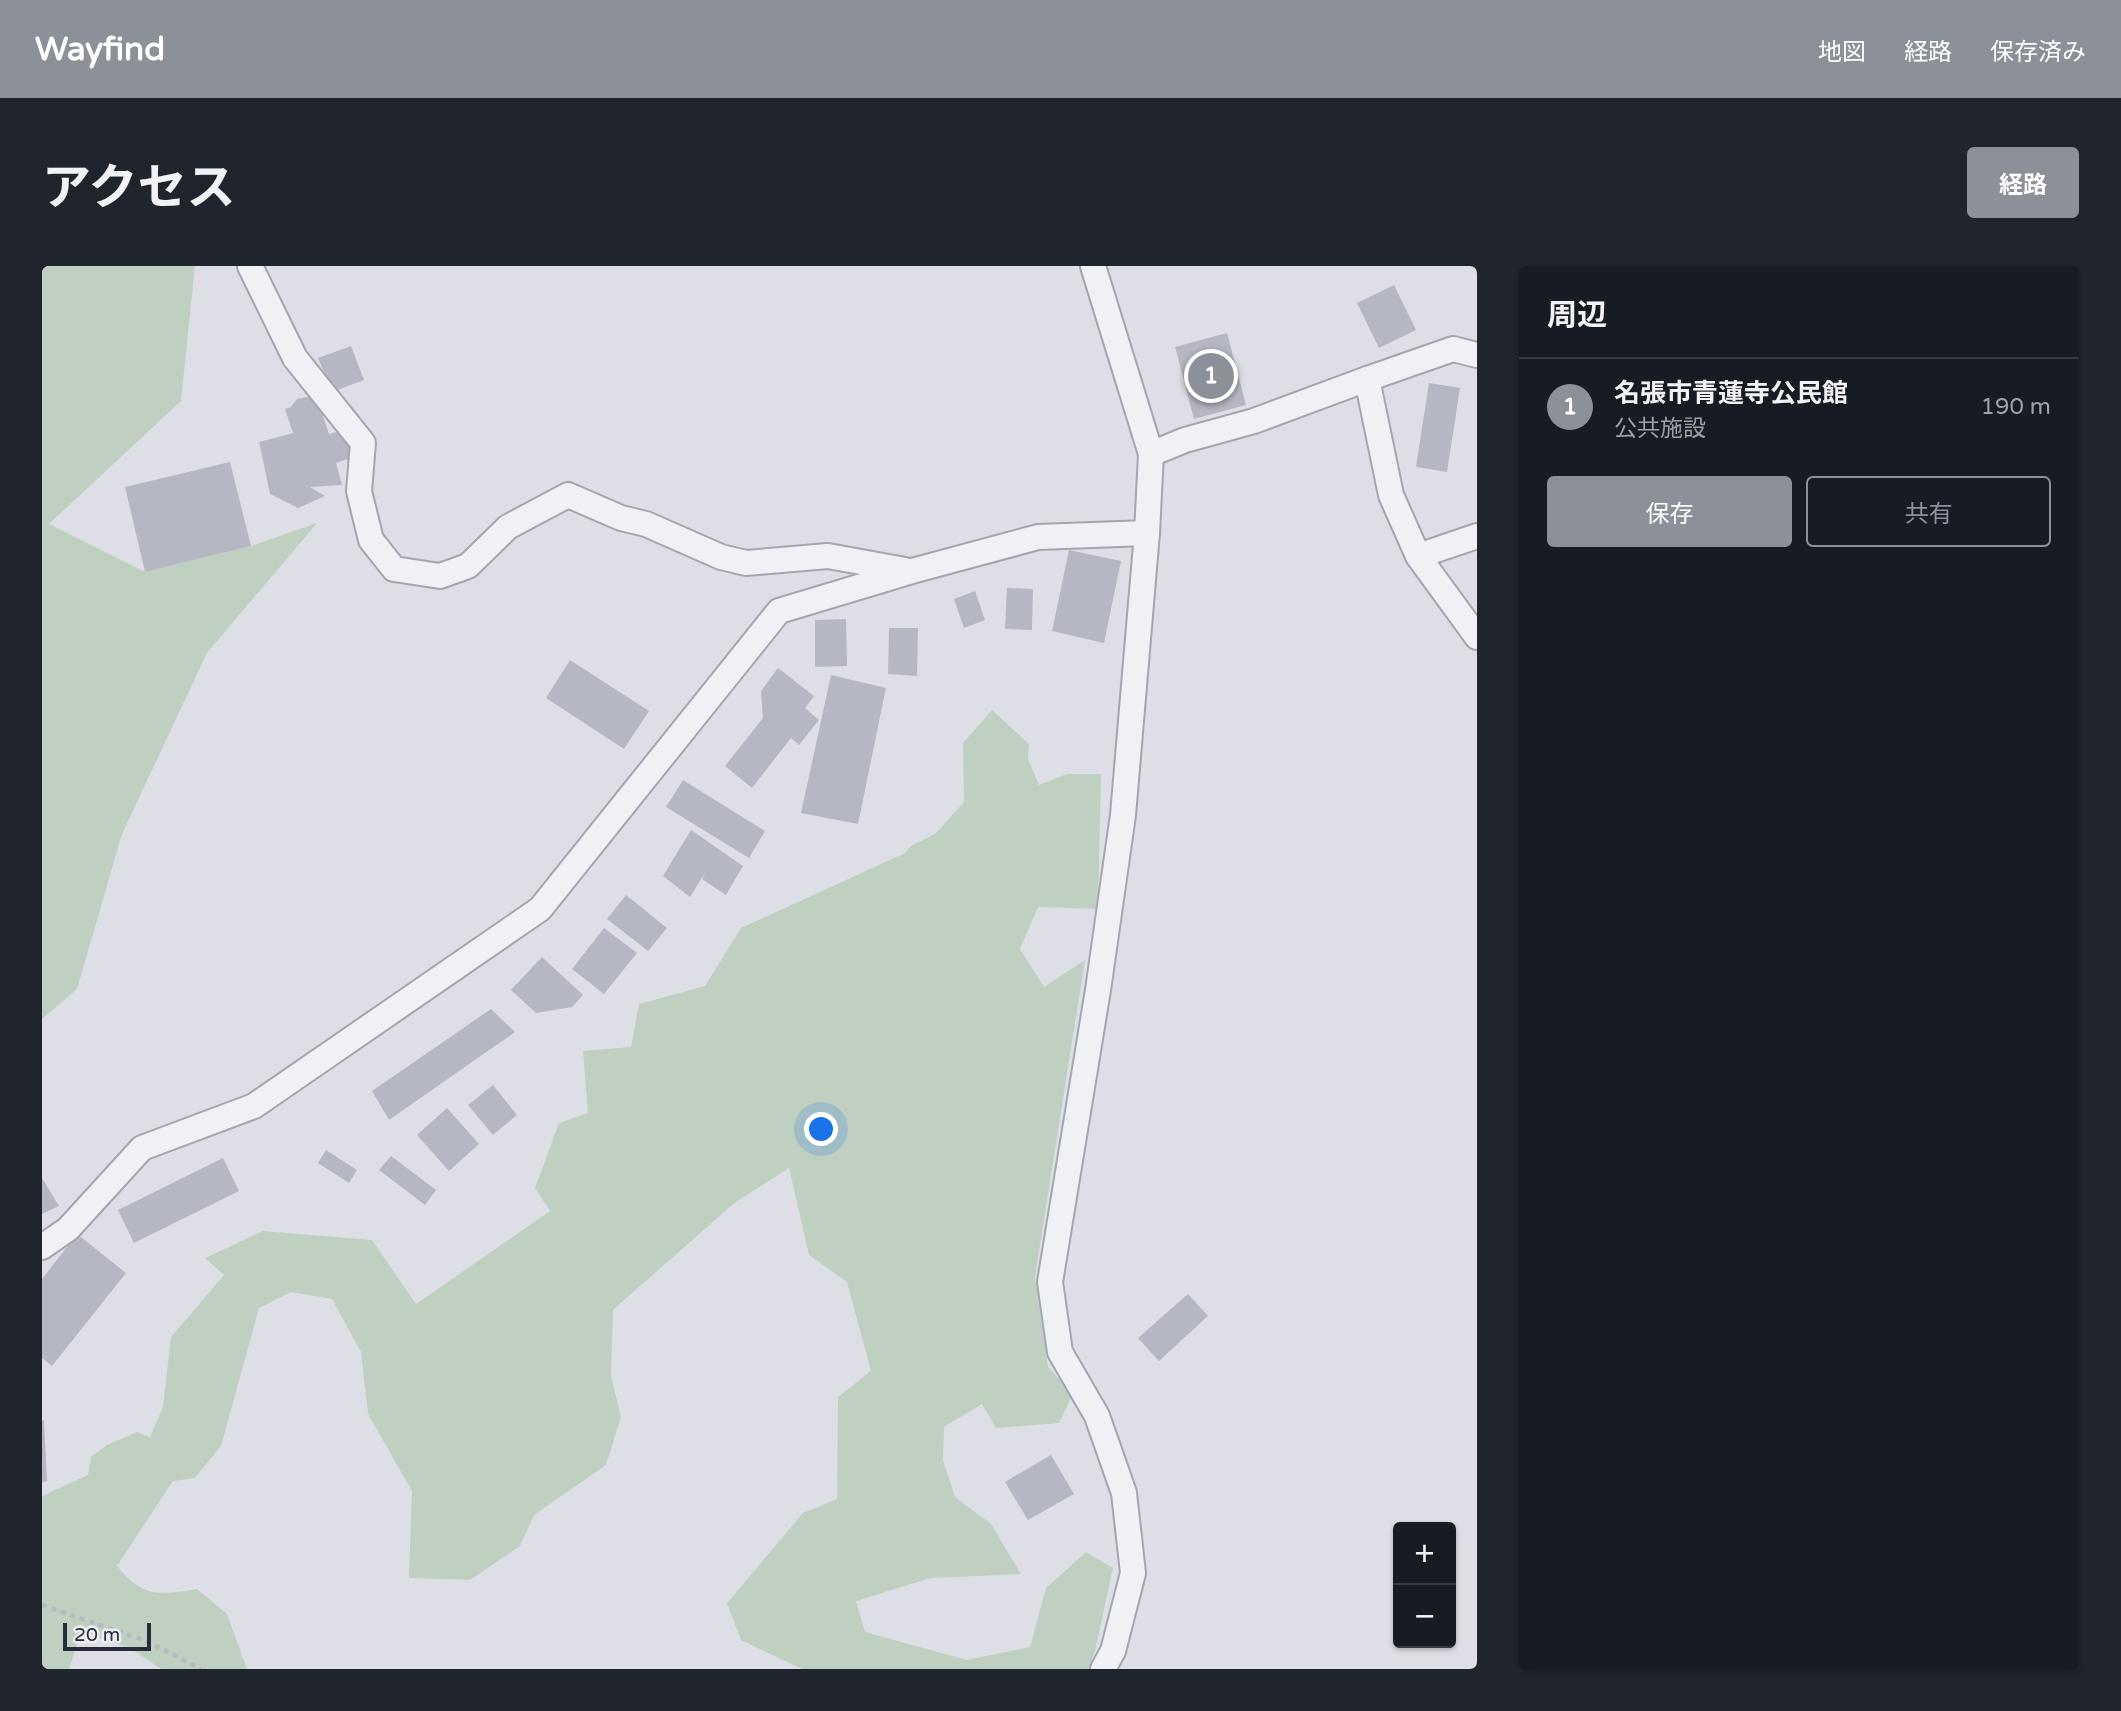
<!DOCTYPE html>
<html lang="ja">
<head>
<meta charset="utf-8">
<style>
	:root { --surface:#171b24; --page:#20242c; --text:#f1f3f6; --muted:#9ea1a6; --line:#363941; --accent:#8c9099 }
	body { margin:0; font-family:"Varela Round","Noto Sans JP",sans-serif; background:var(--page); color:var(--text) }
	.controls { position:absolute; right:21px; bottom:21px; display:grid; overflow:hidden; border-radius:7px; box-shadow:0 2px 5px #0004 }
	.controls button { width:63px; height:63px; display:grid; place-items:center; padding:0; border:0; border-bottom:2px solid var(--line); background:var(--surface); color:var(--text); font:35px sans-serif }
	.scale { position:absolute; left:21px; bottom:18px; width:88px; box-sizing:border-box; padding-left:7px; border:4px solid #282b3c; border-top:0; font-size:19px; line-height:24px; white-space:nowrap; color:#282b3c; -webkit-text-stroke:5px #edeef4; paint-order:stroke }
	.you { position:absolute; left:780px; top:864px; width:24px; height:24px; margin:-18px; border:5px solid #fff; border-radius:50%; background:#1a73e8; box-shadow:0 0 0 10px #1a73e833 }
	.badge { display:grid; place-items:center; width:46px; height:46px; border-radius:50%; background:var(--accent); color:#fff; font-size:23px; font-weight:700 }
	.pin { position:absolute; translate:-50% -50%; border:4px solid #fff; box-shadow:0 2px 7px #0006 }
	.list { margin:0; padding:0; list-style:none }
	h2 { display:flex; justify-content:space-between; align-items:center; height:91px; margin:0; padding:0 28px; font-size:30px }
	h2 small { font-size:23px; font-weight:400; color:var(--muted) }
	.list li { display:grid; grid-template-columns:46px 1fr auto; gap:21px; align-items:center; box-sizing:border-box; height:98px; padding:0 28px; border-top:2px solid var(--line) }
	.list b { display:block; font-size:26px; white-space:nowrap }
	.list p { margin:0; font-size:23px; white-space:nowrap; color:var(--muted) }
	.list em { font-size:23px; font-style:normal; color:var(--muted) }
	.actions { display:flex; gap:14px; padding:21px 28px }
	.actions a { flex:1; padding:16px 0; border:2px solid var(--accent); border-radius:7px; text-align:center; font-size:24px; color:var(--accent) }
	.actions .main { background:var(--accent); color:#fff }
	.map { position:relative; flex:none; width:1435px; height:1403px; overflow:hidden; border-radius:7px }
	header { display:flex; align-items:center; gap:42px; box-sizing:border-box; height:98px; padding:0 35px; background:var(--accent); color:#fff }
	header strong { font-size:33px }
	nav { display:flex; gap:38px; margin-inline-start:auto; font-size:24px }
	.intro { display:flex; align-items:center; justify-content:space-between; box-sizing:border-box; height:168px; padding:0 42px }
	h1 { margin:0; font-size:49px }
	.button { padding:18px 32px; border-radius:7px; background:var(--accent); color:#fff; font-size:24px; font-weight:700 }
	main { display:flex; gap:42px; padding:0 42px }
	aside { flex:1; background:var(--surface); border-radius:7px; box-shadow:0 2px 5px #0004 }
	.map>svg:first-child { display:block }
	.green { fill:#c0d0c0 }
	.building { fill:#b5b8c3 }
	.lines { fill:none; stroke-linecap:round; stroke-linejoin:round }
	.minor-casing { stroke:#a4a5b0; stroke-width:28 }
	.path { stroke:#b8bac1; stroke-width:4.5; stroke-dasharray:5 5; stroke-linecap:butt }
	.minor { stroke:#f0f1f5; stroke-width:24 }
</style>
</head>
<body>
<header>
<strong>Wayfind</strong>
<nav><a>地図</a><a>経路</a><a>保存済み</a></nav>
</header>
<div class="intro"><h1>アクセス</h1><a class="button">経路</a></div>
<main>
<div class="map">
<svg width="1435" height="1403" viewBox="0 0 1435 1403">
	<rect width="100%" height="100%" fill="#dedfe6"/>
	<!-- green -->
	<g class="green">
		<polygon points="0,0 153,0 139,135 7,258 103,306 209,280 275,257 165,387 80,568 35,723 0,753"/>
		<path d="M950,444L987,478L986,493L997,519L1025,508H1059L1056,643L996,641L978,683L1002,721L1043,694L993,1011L1006,1101L1031,1128L1017,1157L954,1162L940,1138L902,1161L901,1194L913,1231L949,1258L979,1308L889,1312L814,1335L823,1366L925,1394L988,1381L1004,1322L1044,1286L1071,1302L1053,1385L1046,1403H760L699,1374L685,1337L761,1247L795,1233L796,1131L829,1105L805,1016L767,989L747,902L691,938L571,1044L569,1110L579,1151L564,1199L492,1249L478,1280L428,1314L367,1312L370,1225L326,1148L319,1086L290,1033L249,1026L217,1042L179,1180L153,1212L131,1215L75,1300C101,1332 117,1329 155,1323L185,1348L205,1403H119L88,1382L39,1366L27,1403H0V1230L46,1209L49,1191L65,1179L95,1166L108,1171L121,1141L129,1071L182,1009L163,992L221,965L330,974L374,1038L508,945L493,922L517,857L546,847L541,785L589,781L597,738L663,720L699,662L863,587L869,580L893,568L922,536L921,477Z"/>
	</g>
	<!-- building -->
	<g class="building">
		<polygon points="1352,19 1374,64 1337,82 1315,37"/>
		<polygon points="1185,67 1204,139 1152,153 1133,81"/>
		<polygon points="309,80 322,114 290,126 276,92"/>
		<polygon points="1387,117 1418,122 1405,206 1374,201"/>
		<polygon points="274,129 287,168 306,163 312,191 294,197 300,219 268,221 283,230 256,242 228,228 217,176 251,167 243,143 249,141 255,133"/>
		<polygon points="188,196 209,280 103,306 83,221"/>
		<polygon points="1027,284 1079,295 1062,377 1010,365"/>
		<polygon points="965,322 991,323 990,364 963,363"/>
		<polygon points="933,325 943,354 922,362 912,333"/>
		<polygon points="804,353 805,400 773,401 773,354"/>
		<polygon points="847,362 876,362 875,410 846,408"/>
		<polygon points="528,394 607,445 582,483 504,432"/>
		<polygon points="736,402 772,430 763,442 777,454 757,479 749,472 710,522 683,500 721,452 719,425"/>
		<polygon points="789,409 844,422 816,558 759,547"/>
		<polygon points="641,514 723,565 707,592 624,541"/>
		<polygon points="649,564 701,600 684,629 660,613 664,605 648,631 621,610"/>
		<polygon points="584,629 625,662 606,685 565,653"/>
		<polygon points="562,662 595,687 562,728 530,703"/>
		<polygon points="500,691 541,729 530,741 494,747 469,724"/>
		<polygon points="449,743 473,766 347,854 330,825"/>
		<polygon points="451,819 475,849 451,869 426,839"/>
		<polygon points="405,842 437,878 407,905 375,869"/>
		<polygon points="284,884 315,904 307,917 276,897"/>
		<polygon points="349,890 394,924 383,939 337,904"/>
		<polygon points="181,892 197,925 92,977 76,944"/>
		<polygon points="0,912 17,940 0,948"/>
		<polygon points="35,968 84,1007 10,1100 0,1092 0,1013"/>
		<polygon points="1146,1028 1166,1050 1117,1095 1096,1072"/>
		<polygon points="2,1154 5,1215 0,1216 0,1155"/>
		<polygon points="1009,1189 1032,1228 986,1254 963,1216"/>
	</g>
	<g class="lines">
		<!-- minor casing -->
		<g class="minor-casing">
			<g id="minor">
				<polyline points="208,0 253,92 321,177 317,225 329,274 352,303 398,310 426,300 466,261 526,229 579,252 604,258 679,291 704,297 786,290 863,304"/>
				<polyline points="1051,0 1109,188 1105,267 1081,549 1056,724 1008,1016 1018,1086 1055,1150 1082,1227 1091,1307 1071,1385 1061,1403"/>
				<polyline points="1325,113 1411,83 1435,89"/>
				<polyline points="1109,188 1143,174 1212,155 1325,113 1349,229 1376,290 1435,270"/>
				<polyline points="1376,290 1435,371"/>
				<polyline points="0,981 26,963 100,882 212,840 498,643 737,345 870,305 996,271 1105,267"/>
			</g>
		</g>
		<!-- path -->
		<polyline class="path" points="0,1339 104,1375 159,1403"/>
		<!-- minor -->
		<use href="#minor" class="minor"/>
	</g>
</svg>
<div class="controls">
<button>+</button>
<button>−</button>
</div>
<div class="scale">20 m</div>
<div class="you"></div>
<div class="pin badge" style="left:1169px;top:110px">1</div>
</div>
<aside>
<h2>周辺<small></small></h2>
<ul class="list">
<li><span class="badge">1</span><div><b>名張市青蓮寺公民館</b><p>公共施設</p></div><em>190 m</em></li>
</ul>
<div class="actions"><a class="main">保存</a><a>共有</a></div>
</aside>
</main>
</body>
</html>
